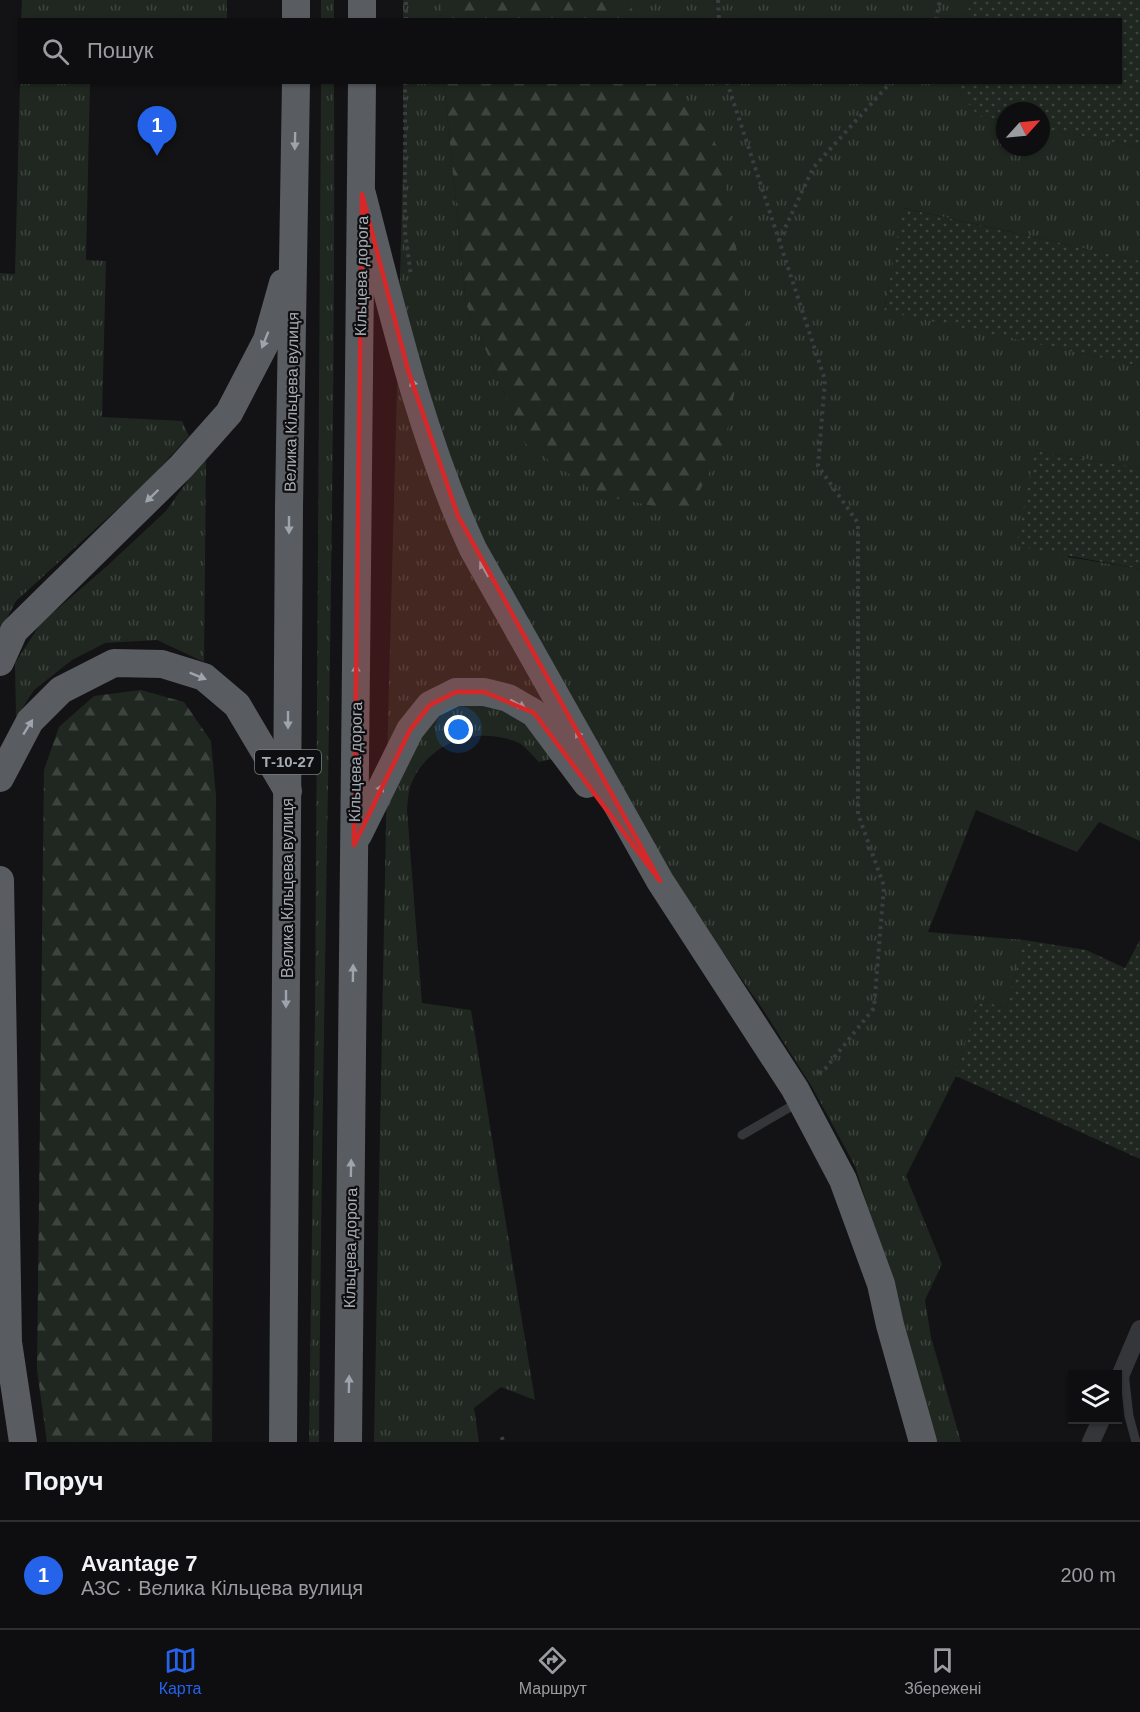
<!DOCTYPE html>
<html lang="uk">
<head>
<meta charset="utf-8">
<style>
	:root { --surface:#0e0e10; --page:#171719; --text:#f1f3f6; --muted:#9b9c9f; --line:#2e2e30; --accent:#2563eb }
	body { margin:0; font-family:Helvetica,sans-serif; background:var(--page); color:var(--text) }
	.controls { position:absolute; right:18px; bottom:18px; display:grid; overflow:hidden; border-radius:0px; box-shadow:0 2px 4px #0004 }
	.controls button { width:54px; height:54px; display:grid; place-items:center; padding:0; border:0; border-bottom:2px solid var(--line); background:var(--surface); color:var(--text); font:30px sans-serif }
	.compass { position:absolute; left:996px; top:102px; width:54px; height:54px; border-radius:50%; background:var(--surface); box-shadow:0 2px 4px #0004; rotate:63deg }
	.you { position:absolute; left:459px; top:730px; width:21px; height:21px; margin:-15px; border:4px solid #fff; border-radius:50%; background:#1a73e8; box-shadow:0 0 0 9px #1a73e833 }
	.badge { display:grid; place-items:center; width:39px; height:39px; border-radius:50%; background:var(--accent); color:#fff; font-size:20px; font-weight:700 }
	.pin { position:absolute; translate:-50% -50px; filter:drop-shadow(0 2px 3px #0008) }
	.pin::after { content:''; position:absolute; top:32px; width:21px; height:18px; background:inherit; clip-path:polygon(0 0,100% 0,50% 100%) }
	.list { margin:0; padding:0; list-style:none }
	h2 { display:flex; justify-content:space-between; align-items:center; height:78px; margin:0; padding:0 24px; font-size:26px }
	h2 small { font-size:20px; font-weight:400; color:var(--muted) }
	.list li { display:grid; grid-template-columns:39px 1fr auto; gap:18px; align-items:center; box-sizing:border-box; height:108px; padding:0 24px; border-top:2px solid var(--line) }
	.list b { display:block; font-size:22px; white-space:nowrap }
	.list p { margin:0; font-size:20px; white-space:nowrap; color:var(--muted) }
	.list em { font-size:20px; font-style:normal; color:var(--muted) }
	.icon { flex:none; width:33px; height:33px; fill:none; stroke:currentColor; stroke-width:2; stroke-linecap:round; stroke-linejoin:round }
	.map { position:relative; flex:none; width:1140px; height:1442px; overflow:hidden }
	.search { position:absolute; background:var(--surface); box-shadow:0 2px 4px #0004; left:18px; right:18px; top:18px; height:66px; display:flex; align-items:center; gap:15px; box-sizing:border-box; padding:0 21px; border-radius:0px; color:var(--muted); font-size:22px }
	.sheet { height:186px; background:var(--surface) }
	nav { display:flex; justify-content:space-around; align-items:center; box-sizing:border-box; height:84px; border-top:2px solid var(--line); background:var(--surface); font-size:16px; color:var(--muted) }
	nav a { display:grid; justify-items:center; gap:3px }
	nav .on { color:var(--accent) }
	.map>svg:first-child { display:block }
	.grass { fill:url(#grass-tufts) }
	.forest { fill:url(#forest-firs) }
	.garden { fill:url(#garden-dots) }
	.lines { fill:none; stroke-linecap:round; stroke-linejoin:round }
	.path { stroke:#3b3d40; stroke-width:4; stroke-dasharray:3 4.5; stroke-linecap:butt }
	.service { stroke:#35363a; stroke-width:9 }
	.minor { stroke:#35363a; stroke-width:18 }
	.trunk { stroke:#595c61; stroke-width:28 }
	.oneway { fill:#9ea4ac }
	.marked { fill:#d62828; fill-opacity:0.2; stroke:#d62828; stroke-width:4.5; stroke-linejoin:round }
	.labels { text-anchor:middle; stroke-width:4.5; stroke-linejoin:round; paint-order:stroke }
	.shield { fill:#0e0e10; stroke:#787d83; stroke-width:1.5 }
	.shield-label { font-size:15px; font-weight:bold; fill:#a6acb4 }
	.street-label { font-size:16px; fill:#a6acb4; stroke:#0e0e10 }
</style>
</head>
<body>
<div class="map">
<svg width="1140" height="1442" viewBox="0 0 1140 1442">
	<defs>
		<pattern id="grass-tufts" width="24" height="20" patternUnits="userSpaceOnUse" patternTransform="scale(1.5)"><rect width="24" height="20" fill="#202720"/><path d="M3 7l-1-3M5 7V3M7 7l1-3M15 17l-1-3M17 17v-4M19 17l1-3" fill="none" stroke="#3d443e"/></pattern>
		<pattern id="forest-firs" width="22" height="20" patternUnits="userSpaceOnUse" patternTransform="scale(1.5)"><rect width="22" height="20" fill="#202720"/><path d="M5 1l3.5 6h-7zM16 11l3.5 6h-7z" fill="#3d443e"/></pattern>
		<pattern id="garden-dots" width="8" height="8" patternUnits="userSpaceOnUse" patternTransform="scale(1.5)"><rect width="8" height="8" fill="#202720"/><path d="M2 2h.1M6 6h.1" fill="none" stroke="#3d443e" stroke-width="1.8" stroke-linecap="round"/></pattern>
	</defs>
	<rect width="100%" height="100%" fill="#131315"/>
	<!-- grass -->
	<g class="grass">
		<polygon points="22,0 227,0 227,19 21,19"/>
		<rect x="321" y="0" width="13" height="19"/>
		<rect x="403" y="0" width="38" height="19"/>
		<polygon points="627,0 970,0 967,20 636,19"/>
		<path d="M334,82C336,536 322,989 319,1442H309L315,1017L321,83Z"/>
		<polygon points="20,83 90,83 86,260 106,261 102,417 182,421 189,436 146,483 16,601 0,631 0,273 15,274"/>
		<path d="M403,83H444L466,304L526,444L717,147L672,83H958L957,89L978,116L1005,121V147H1041V128L1140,147V261L904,208L884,310L1140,366V468L1035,451L1068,557L1140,569V841L1099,822L1077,852L976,810L928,932L1024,940L1006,1009L978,999L956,1076L906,1176L942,1264L925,1300L931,1337L961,1442H934L893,1287L855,1166L812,1087L762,1008L670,877L567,755L539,762C533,756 526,747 519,743C478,725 430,741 412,782C408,790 408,801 407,810L422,1003L471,1010L535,1400L501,1387L474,1408L479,1442H374L388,720L404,131Z"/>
		<polygon points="206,455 204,662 157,640 105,643 72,660 34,690 16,718 15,663 41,623 106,567 166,511"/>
	</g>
	<!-- forest -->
	<g class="forest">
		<polygon points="441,0 627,0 637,19 441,19"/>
		<polygon points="444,83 672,83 717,146 749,315 725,442 688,513 599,495 526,444 466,304"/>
		<polygon points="141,690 184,702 211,741 216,796 212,1442 47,1442 37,1370 44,770 59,727 94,696"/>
	</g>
	<!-- garden -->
	<g class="garden">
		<polygon points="970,0 1140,0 1140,147 1041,128 1041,111 1005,111 1005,121 978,116 957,89 958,82 1120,82 1120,20 967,19"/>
		<polygon points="903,208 1140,261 1140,366 884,311"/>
		<polygon points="1035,451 1140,468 1140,569 1016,546"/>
		<polygon points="1024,940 1086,950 1125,968 1140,940 1140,1159 956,1076 978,999 1006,1009"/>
	</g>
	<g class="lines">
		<!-- path -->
		<g class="path">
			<polyline points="718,0 719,20"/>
			<polyline points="406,20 406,0"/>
			<polyline points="936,20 940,0"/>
			<polyline points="405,82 405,232 411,276"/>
			<polyline points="727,82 825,380 818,466 858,523 858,814 884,886 874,1008 825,1069 815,1076"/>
			<polyline points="779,241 813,168 891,82"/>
			<polyline points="502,1437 503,1442"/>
		</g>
		<!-- service -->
		<g class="service">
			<polyline points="742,1135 797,1103"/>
			<polyline points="1124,1373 1129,1416 1136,1442"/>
		</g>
		<!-- minor -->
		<g class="minor">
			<polyline points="1118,1381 1140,1329"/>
			<polyline points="1091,1442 1101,1420"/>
		</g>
		<!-- trunk -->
		<g class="trunk">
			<polyline points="296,0 296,20"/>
			<polyline points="362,20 362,0"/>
			<path d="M362,194C393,314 421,436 473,549L660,881L795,1089L843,1180L881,1284L890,1325L923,1442"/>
			<polyline points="0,662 14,631 181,467 229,413 267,340 283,283"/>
			<polyline points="0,778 30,721 61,690 114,663 162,664 204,677 237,705 288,791"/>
			<polyline points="358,835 410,730 430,705 456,692 484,692 508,698 534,713 587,784"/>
			<polyline points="0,880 8,1342 23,1442"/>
			<polyline points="283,1442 289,506 296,82"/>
			<polyline points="348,1442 362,82"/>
		</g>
	</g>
	<!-- one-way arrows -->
	<defs><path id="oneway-solid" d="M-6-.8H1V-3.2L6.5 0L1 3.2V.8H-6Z" transform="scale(1.5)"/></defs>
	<g class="oneway">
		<use href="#oneway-solid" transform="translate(295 141) rotate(91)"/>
		<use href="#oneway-solid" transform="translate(265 340) rotate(112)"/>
		<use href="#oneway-solid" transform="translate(414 387) rotate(-108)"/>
		<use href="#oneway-solid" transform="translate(152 496) rotate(136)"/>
		<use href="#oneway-solid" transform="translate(289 525) rotate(90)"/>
		<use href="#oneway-solid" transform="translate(484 569) rotate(-119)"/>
		<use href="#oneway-solid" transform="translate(356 673) rotate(-89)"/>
		<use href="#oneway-solid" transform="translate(198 676) rotate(22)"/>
		<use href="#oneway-solid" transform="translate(518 704) rotate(30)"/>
		<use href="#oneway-solid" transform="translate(288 720) rotate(90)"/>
		<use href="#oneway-solid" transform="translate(28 727) rotate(-58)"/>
		<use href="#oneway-solid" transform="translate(580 738) rotate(-119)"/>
		<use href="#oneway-solid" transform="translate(379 792) rotate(-64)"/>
		<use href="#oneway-solid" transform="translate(353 973) rotate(-89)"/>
		<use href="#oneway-solid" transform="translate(286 999) rotate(90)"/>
		<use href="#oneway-solid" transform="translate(351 1168) rotate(-89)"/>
		<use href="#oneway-solid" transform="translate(349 1384) rotate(-89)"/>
	</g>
	<!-- marked area -->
	<path class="marked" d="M362,194L408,370L458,516L660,881L534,713L484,692H456L430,705L410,730L354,845Z"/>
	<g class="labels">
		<!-- shield labels -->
		<rect class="shield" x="255" y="750" width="66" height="24" rx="4.5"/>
		<g class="shield-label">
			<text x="288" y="767">Т-10-27</text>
		</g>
		<!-- street labels -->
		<g class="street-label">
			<text transform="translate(361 276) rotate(-89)" y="6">Кільцева дорога</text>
			<text transform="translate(291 402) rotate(-89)" y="6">Велика Кільцева вулиця</text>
			<text transform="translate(355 762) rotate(-89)" y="6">Кільцева дорога</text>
			<text transform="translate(287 888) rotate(-90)" y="6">Велика Кільцева вулиця</text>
			<text transform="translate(350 1248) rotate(-89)" y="6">Кільцева дорога</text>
		</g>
	</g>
</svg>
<div class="controls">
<button><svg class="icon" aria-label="layers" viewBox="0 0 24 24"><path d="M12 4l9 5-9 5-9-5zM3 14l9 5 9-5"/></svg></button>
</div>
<svg class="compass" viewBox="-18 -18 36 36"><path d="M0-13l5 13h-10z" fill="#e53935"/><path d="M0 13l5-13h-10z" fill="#9b9c9f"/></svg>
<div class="you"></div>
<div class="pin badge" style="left:157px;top:156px">1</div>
<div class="search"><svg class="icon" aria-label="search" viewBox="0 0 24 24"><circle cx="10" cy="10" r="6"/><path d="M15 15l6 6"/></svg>Пошук</div>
</div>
<section class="sheet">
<h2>Поруч<small></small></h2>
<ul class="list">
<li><span class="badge">1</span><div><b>Avantage 7</b><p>АЗС · Велика Кільцева вулиця</p></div><em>200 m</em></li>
</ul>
</section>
<nav>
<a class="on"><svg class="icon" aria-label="map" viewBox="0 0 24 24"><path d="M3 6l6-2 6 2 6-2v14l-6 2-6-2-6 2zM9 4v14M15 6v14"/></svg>Карта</a>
<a><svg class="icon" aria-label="directions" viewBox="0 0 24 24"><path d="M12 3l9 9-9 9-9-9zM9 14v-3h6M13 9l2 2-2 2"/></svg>Маршрут</a>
<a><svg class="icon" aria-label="saved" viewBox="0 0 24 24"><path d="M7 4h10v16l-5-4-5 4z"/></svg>Збережені</a>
</nav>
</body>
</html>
